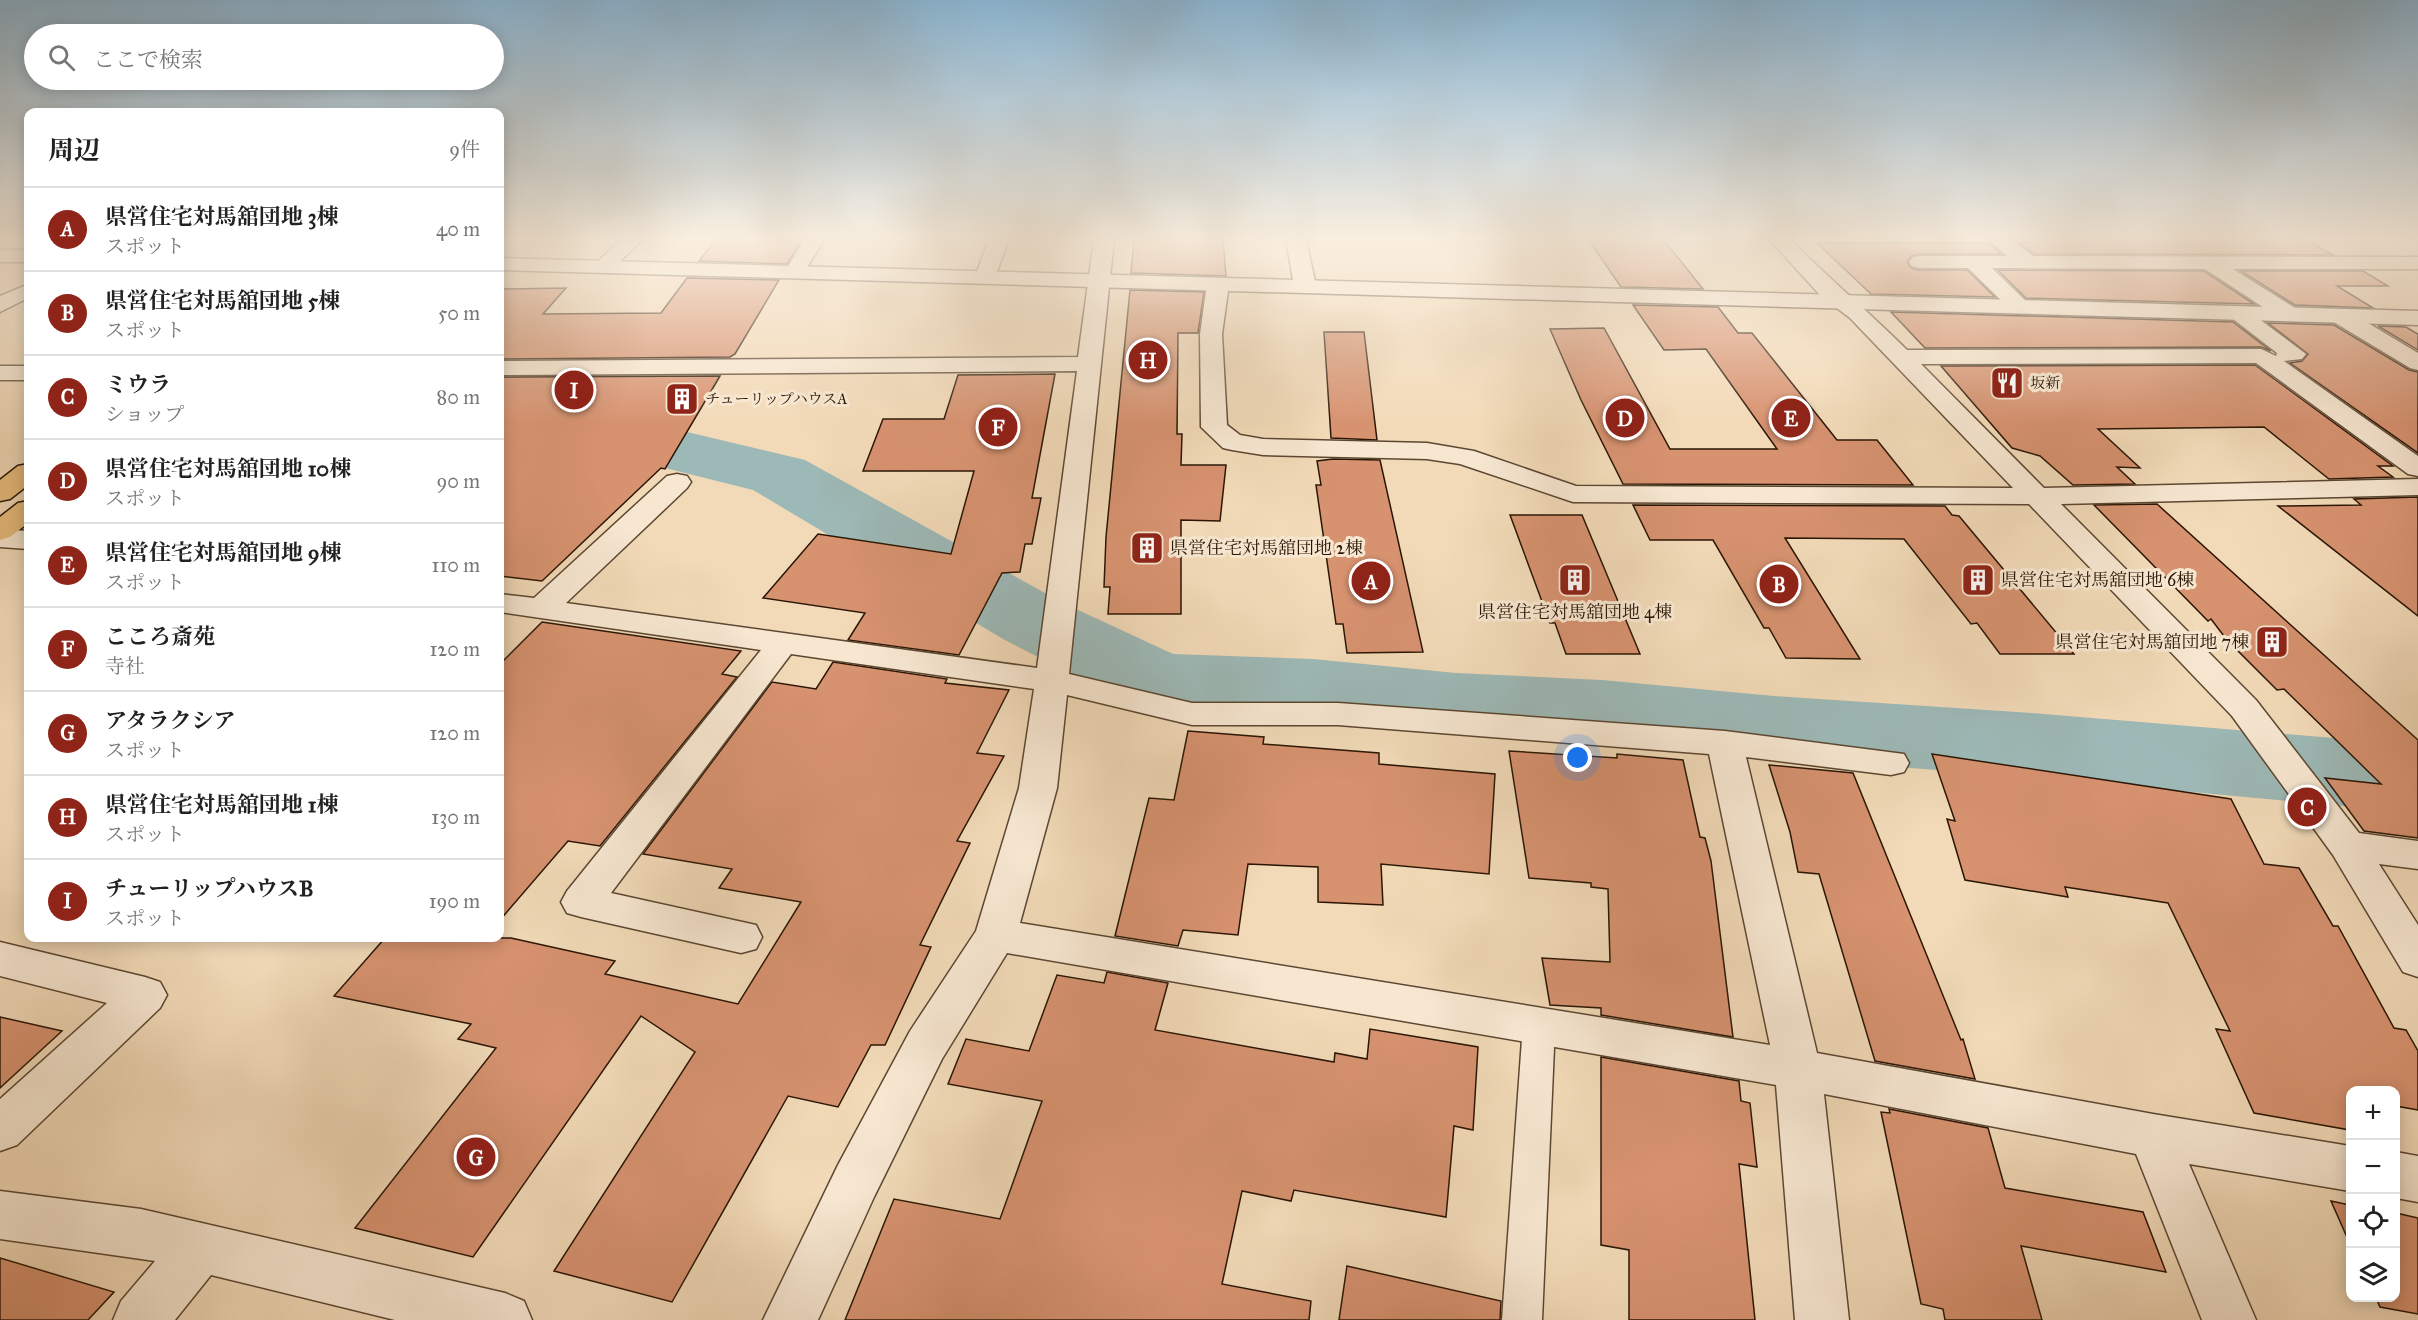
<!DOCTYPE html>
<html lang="ja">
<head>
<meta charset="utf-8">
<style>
	:root { --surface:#fff; --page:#f6f6f6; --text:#222; --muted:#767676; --line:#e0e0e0; --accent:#8f2418 }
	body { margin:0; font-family:"IM FELL Great Primer","Noto Serif JP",serif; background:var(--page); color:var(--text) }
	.controls { position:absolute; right:18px; bottom:18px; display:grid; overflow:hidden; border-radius:12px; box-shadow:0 3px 15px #0003 }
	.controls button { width:54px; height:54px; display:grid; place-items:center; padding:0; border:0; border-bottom:2px solid var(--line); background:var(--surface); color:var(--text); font:30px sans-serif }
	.you { position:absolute; left:1578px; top:758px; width:21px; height:21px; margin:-15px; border:4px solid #fff; border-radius:50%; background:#1a73e8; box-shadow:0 0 0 9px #1a73e833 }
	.badge { display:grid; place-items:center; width:39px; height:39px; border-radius:50%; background:var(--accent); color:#fff; font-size:20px; font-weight:700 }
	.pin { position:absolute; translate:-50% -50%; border:3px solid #fff; box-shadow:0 2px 6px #0006 }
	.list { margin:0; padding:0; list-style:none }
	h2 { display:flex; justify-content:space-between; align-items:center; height:78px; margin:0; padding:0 24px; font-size:26px }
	h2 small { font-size:20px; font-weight:400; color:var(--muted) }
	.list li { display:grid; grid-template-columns:39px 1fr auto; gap:18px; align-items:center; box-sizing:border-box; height:84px; padding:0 24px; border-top:2px solid var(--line) }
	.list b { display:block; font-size:22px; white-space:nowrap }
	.list p { margin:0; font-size:20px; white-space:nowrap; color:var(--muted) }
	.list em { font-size:20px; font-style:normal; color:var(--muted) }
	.icon { flex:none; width:33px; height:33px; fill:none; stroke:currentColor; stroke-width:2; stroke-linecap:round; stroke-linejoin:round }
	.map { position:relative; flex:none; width:2418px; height:1320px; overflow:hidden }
	.search { position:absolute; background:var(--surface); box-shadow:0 3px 15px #0003; left:24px; top:24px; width:480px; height:66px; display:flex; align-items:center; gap:15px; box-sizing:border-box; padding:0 21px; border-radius:33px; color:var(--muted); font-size:22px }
	.panel { position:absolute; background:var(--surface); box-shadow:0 3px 15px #0003; left:24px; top:108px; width:480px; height:834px; border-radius:12px }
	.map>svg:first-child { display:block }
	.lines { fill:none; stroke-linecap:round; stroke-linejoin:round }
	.river { fill:#9db9b7; fill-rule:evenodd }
	.building { fill:#d79270; stroke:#2a1605; stroke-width:1.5 }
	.service-casing { stroke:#5c4732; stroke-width:3 }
	.minor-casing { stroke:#5c4732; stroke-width:3 }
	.tertiary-casing { stroke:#5c4732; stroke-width:3 }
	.trunk-casing { stroke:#2a1605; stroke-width:3 }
	.service { fill:#f7e7d1; fill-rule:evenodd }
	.minor { fill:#f7e7d1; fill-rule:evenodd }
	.tertiary { fill:#f7e7d1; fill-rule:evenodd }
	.trunk { fill:#e9bd7c; fill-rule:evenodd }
	.labels { text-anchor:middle; stroke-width:6; stroke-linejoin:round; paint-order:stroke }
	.far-poi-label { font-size:15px; fill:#2a1605; stroke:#f7e7d1; text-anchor:start }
	.poi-label { font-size:18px; fill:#2a1605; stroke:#f7e7d1; text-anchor:start }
</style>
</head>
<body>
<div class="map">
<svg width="2418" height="1320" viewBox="0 0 2418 1320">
	<rect width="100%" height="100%" fill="#f2dab8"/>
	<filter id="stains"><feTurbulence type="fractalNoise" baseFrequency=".00333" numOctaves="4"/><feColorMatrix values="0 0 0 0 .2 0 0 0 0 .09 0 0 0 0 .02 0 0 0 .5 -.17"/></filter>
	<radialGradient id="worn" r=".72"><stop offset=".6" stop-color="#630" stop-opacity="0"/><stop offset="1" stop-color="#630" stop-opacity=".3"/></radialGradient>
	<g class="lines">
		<!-- river -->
		<polygon class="river" points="500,396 539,398 565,403 805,460 1063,603 1173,654 1313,659 1456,673 1602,680 1774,696 2032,713 2418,745 2418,813 2032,777 1774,758 1602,740 1456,733 1313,717 1158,710 1126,702 1003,639 753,490 565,443 539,438 500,436"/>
	</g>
	<!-- building -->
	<g class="building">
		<polygon points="716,239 802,239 787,264 699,261"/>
		<polygon points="1134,239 1223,239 1226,276 1131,273"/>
		<polygon points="1588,239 1663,239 1703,289 1621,287"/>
		<polygon points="2022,239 2305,239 2333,255 2034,254 2019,243 2028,243"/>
		<polygon points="1817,243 1989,243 2001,254 1919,254 1911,256 1907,262 1911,268 1919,270 1967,270 1995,297 1871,294"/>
		<polygon points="1998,270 2204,271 2254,304 2026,298"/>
		<polygon points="2241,271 2363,271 2388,286 2337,286 2373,308 2295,305"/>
		<polygon points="687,278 779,280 735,354 730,357 500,359 500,289 566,288 543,314 661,313"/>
		<polygon points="1130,290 1204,292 1198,333 1178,333 1177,434 1182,434 1181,465 1226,465 1220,521 1181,520 1181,614 1108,614 1110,587 1104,587 1106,537"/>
		<polygon points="1633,305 1718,307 1738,333 1752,333 1837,440 1877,440 1913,485 1623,484 1581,400 1550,329 1604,328 1670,449 1777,449 1706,349 1664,350"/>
		<polygon points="1891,312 2233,322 2271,351 2261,347 1925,348"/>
		<polygon points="2268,323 2334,325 2409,370 2418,372 2418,453 2290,363 2302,361 2308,354"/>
		<polygon points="2378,326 2406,327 2418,334 2418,350"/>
		<polygon points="1324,332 1364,332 1377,440 1331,438"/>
		<polygon points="2255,365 2393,466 2378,466 2393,477 2329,479 2264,427 2098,429 2140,468 2117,467 2135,484 2073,485 2040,456 2012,448 1941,366"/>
		<polygon points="1055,374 1032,498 1041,498 1032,544 1025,544 1020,572 1002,573 959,655 848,640 865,613 763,598 818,534 951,554 974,471 863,471 883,419 944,419 958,375"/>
		<polygon points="720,376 665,469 661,468 542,581 500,576 500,377"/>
		<polygon points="1333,459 1380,460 1423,652 1347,653 1343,624 1336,624 1316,485 1321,485 1317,461"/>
		<polygon points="2418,497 2418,616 2278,506 2361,505 2354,499"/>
		<polygon points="2157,504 2418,740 2418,838 2364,831 2325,778 2381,784 2284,689 2277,690 2227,640 2211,619 2208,621 2094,505"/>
		<polygon points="1633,505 1945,506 1952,515 1959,516 2074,654 2000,654 1977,623 1971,624 1904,539 1785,538 1860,659 1786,658 1769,628 1764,628 1713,540 1650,540"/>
		<polygon points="1510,515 1582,515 1640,654 1566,654 1555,623 1550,623"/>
		<polygon points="542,622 741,651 722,674 737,677 600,846 568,841 500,920 500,664"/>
		<polygon points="833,662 947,679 945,683 1009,690 977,753 1004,756 957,841 970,843 920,945 931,947 885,1045 871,1045 838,1107 788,1096 672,1302 554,1271 695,1052 641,1016 473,1257 355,1228 496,1048 458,1039 471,1024 334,996 385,938 511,938 615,961 605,974 738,1004 801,902 719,888 732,869 643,854 772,682 816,689"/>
		<polygon points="1188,731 1264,737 1263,744 1379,753 1379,764 1495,774 1489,874 1381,864 1383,905 1318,902 1318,867 1248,864 1238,935 1183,930 1178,946 1115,936 1149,798 1174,800"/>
		<polygon points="1509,751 1617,758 1617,754 1683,760 1700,837 1705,838 1711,861 1733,1037 1601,1015 1601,1008 1550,1005 1542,958 1610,962 1608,889 1591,887 1591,883 1529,878"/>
		<polygon points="1932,754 2231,799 2264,864 2299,868 2333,926 2338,926 2394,1028 2406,1030 2418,1051 2418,1110 2396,1106 2396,1090 2350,1090 2350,1130 2254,1113 2216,1029 2230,1031 2168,903 2065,887 2068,897 1965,880 1947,819 1955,821"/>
		<polygon points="1769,765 1853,773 1961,1040 1963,1039 1975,1079 1875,1061 1819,874 1798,872 1790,832"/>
		<polygon points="1107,972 1168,983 1155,1030 1334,1062 1335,1053 1367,1059 1370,1029 1478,1047 1473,1130 1454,1126 1446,1217 1294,1190 1291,1201 1242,1191 1222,1284 1311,1301 1309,1320 845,1320 894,1199 1000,1219 1042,1101 948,1084 966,1039 1029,1051 1057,975 1104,983"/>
		<polygon points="0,1017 62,1031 0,1088"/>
		<polygon points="1601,1057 1739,1081 1741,1101 1750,1103 1757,1167 1739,1164 1755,1320 1629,1320 1629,1250 1601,1245"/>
		<polygon points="1889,1109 1988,1128 2005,1188 2143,1212 2166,1272 2021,1246 2042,1320 1945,1320 1943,1309 1921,1304 1881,1112 1890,1113"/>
		<polygon points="2331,1201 2350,1205 2350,1244"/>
		<polygon points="2396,1213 2418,1218 2418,1314 2380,1307 2376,1298 2396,1298"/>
		<polygon points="0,1258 114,1292 88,1320 0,1320"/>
		<polygon points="1347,1266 1501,1301 1500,1320 1339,1320"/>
	</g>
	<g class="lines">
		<!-- service casing -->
		<g class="service-casing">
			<polygon id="service" points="1539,1011 1550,1015 1555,1025 1542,1320 1502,1320 1523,1025 1528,1015"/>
		</g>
		<!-- minor casing -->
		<g class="minor-casing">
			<g id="minor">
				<polygon points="622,239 643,239 612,269 598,269 595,265 598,261"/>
				<polygon points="805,239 825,239 802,275 788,275 785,271"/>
				<polygon points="989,239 1009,239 995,277 992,281 978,281 975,277"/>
				<path d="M1094,239H1114L1069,674L1192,703H1338L1725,731L1904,754L1909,763L1904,772L1891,775L1746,757L1817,1053L2153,1114L2350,1146V1191L2189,1164L2256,1320H2202L2136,1154L1824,1094L1849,1320H1795L1776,1085L1007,953L942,1059L874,1197L818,1320H763L838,1165L910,1031L976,931L1019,788L1034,689L791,654L611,893L756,925L762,937L756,949L741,953L581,917L567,913L561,902L567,891L761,650L500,612V594L534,598L667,476L677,474L687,476L691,482L687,488L566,603L1037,668L1077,371L500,375V361L1078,357ZM1067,695L1192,725H1338L1709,754L1770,1045L1020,923L1057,788Z"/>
				<polygon points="1286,239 1306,239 1316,286 1312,290 1298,290 1294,286"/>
				<path d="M1769,239H1790C1828,278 1869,312 1907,350L2261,349L2276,356L2277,353L2224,312L2227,307H2243L2306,354L2302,359L2284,361L2418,456V476L2408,474L2256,363L1921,364L2044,488L2418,479V495L2061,504L2256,700L2359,833L2418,841V869L2379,864L2418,925V977L2403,972L2333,855L2232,716L2029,504L1573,502L1460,464L1427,459L1263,455L1232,450L1223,448L1201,427L1200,334L1207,284L1211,280H1225L1229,284L1222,334L1227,425L1240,435L1263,439L1427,443L1474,451L1576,486L2013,488L1850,318L1820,295Z"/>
				<polygon points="1988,239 2010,239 2033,256 2418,257 2418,269 2233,269 2297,309 2300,314 2297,319 2281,319 2205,269 1992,268 2030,305 2027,310 2011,310 1968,268 1919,268 1912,266 1909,262 1912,258 1919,256 2007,256"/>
				<polygon points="24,286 28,287 28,298 0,312 0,296"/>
				<polygon points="2340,309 2348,311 2418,353 2418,370 2410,368 2332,321 2329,316 2332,311"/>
				<rect x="0" y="366" width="28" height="14"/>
				<polygon points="0,529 28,531 28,549 0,547"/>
				<polygon points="0,942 145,977 160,982 167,995 160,1008 17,1145 0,1151 0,1099 107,1003 0,976"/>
				<polygon points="2396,1152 2418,1156 2418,1202 2396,1198"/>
				<polygon points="0,1191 141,1209 505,1293 524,1301 532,1320 395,1320 211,1275 175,1320 113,1320 121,1301 155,1261 0,1239"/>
			</g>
		</g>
		<!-- tertiary casing -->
		<g class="tertiary-casing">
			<g id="tertiary">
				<rect x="0" y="250" width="28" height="12"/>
				<polygon points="500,258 2418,311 2418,325 500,270"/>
			</g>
		</g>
		<!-- trunk casing -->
		<g class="trunk-casing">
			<g id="trunk">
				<polygon points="28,464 28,485 10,499 0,501 0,480 18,466"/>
				<polygon points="28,501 28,523 10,537 0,540 0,517 18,503"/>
			</g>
		</g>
		<!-- service -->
		<use href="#service" class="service"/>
		<!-- minor -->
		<use href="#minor" class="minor"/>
		<!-- tertiary -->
		<use href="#tertiary" class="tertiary"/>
		<!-- trunk -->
		<use href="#trunk" class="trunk"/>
	</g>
	<!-- sky -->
	<linearGradient id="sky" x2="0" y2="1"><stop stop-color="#8ab6d4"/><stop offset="0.56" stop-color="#f9eedf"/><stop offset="1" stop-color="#f9eedf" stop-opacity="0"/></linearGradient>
	<rect width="2418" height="424" fill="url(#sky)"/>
	<!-- icons -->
	<defs>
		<g id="restaurant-square" transform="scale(1.725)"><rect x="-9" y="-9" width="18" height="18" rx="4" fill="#8f2418" stroke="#f7e7d1"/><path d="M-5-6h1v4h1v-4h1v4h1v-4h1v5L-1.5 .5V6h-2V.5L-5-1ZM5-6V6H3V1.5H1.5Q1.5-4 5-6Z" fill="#fff"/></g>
		<g id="building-square" transform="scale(1.725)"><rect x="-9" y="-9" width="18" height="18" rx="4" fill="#8f2418" stroke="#f7e7d1"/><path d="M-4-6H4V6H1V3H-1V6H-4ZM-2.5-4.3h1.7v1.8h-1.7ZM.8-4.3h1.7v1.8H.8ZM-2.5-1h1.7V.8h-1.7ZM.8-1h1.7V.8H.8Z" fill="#fff"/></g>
	</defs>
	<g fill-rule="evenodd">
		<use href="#restaurant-square" x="2007" y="383"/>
		<use href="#building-square" x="682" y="399"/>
		<use href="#building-square" x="1147" y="548"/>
		<use href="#building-square" x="1575" y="580"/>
		<use href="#building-square" x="1978" y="580"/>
		<use href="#building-square" x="2272" y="642"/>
	</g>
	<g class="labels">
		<!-- far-poi labels -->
		<g class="far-poi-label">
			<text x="2030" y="388">坂新</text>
			<text x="705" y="404">チューリップハウスA</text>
		</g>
		<!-- poi labels -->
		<g class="poi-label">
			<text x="1170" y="554">県営住宅対馬舘団地 2棟</text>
			<text x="2001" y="586">県営住宅対馬舘団地 6棟</text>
			<text x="1575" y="618" text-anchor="middle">県営住宅対馬舘団地 4棟</text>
			<text x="2249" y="648" text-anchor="end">県営住宅対馬舘団地 7棟</text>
		</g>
	</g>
	<rect width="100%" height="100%" filter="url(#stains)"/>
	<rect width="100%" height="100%" fill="url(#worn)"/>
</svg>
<div class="controls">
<button>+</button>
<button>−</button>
<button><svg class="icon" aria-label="locate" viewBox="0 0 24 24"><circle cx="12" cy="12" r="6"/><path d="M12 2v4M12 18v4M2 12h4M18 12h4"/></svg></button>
<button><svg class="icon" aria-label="layers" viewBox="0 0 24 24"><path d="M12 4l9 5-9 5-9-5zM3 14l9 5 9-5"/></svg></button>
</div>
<div class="you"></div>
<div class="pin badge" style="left:1371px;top:581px">A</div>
<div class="pin badge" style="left:1779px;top:584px">B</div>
<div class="pin badge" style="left:2307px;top:807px">C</div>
<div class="pin badge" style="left:1625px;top:418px">D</div>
<div class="pin badge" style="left:1791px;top:418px">E</div>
<div class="pin badge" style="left:998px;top:427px">F</div>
<div class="pin badge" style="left:476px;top:1157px">G</div>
<div class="pin badge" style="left:1148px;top:360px">H</div>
<div class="pin badge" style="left:574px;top:390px">I</div>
<div class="search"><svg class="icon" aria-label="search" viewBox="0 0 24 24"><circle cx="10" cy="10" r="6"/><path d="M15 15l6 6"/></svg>ここで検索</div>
<section class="panel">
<h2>周辺<small>9件</small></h2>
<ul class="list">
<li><span class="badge">A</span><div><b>県営住宅対馬舘団地 3棟</b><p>スポット</p></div><em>40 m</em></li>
<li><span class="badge">B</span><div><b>県営住宅対馬舘団地 5棟</b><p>スポット</p></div><em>50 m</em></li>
<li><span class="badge">C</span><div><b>ミウラ</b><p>ショップ</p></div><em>80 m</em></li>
<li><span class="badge">D</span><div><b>県営住宅対馬舘団地 10棟</b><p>スポット</p></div><em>90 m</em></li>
<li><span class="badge">E</span><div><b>県営住宅対馬舘団地 9棟</b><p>スポット</p></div><em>110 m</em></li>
<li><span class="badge">F</span><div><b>こころ斎苑</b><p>寺社</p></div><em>120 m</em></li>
<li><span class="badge">G</span><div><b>アタラクシア</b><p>スポット</p></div><em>120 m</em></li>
<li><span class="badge">H</span><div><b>県営住宅対馬舘団地 1棟</b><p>スポット</p></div><em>130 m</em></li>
<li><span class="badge">I</span><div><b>チューリップハウスB</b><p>スポット</p></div><em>190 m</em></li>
</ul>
</section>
</div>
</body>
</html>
